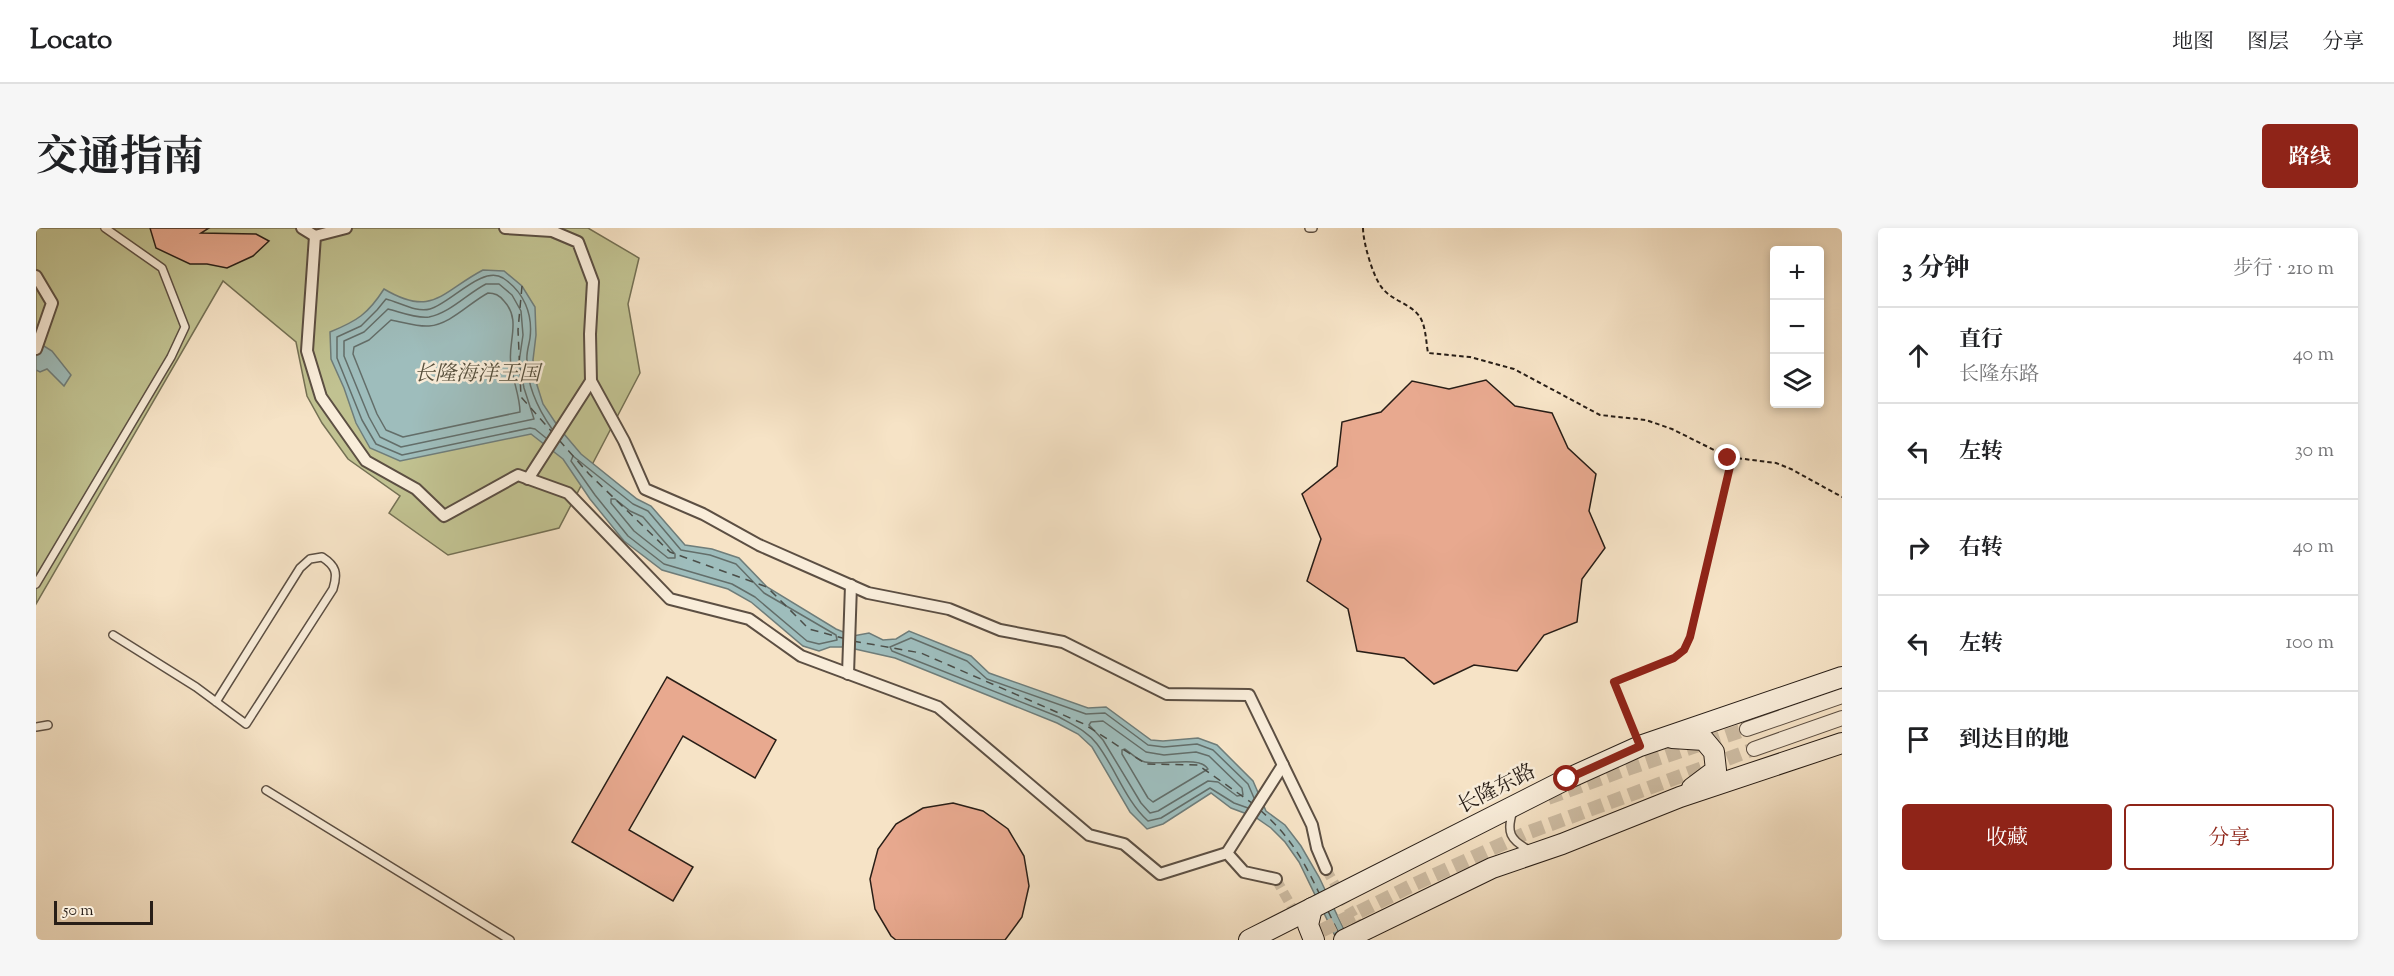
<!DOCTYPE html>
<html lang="zh">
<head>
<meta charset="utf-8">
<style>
	:root { --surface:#fff; --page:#f6f6f6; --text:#202124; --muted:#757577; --line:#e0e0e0; --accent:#8f2418 }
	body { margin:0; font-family:"Sorts Mill Goudy","Noto Serif SC",serif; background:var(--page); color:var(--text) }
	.controls { position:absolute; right:18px; top:18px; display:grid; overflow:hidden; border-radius:6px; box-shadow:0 3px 9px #0003 }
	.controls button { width:54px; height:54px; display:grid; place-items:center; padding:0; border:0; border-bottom:2px solid var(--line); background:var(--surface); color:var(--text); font:30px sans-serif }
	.scale { position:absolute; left:18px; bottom:15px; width:99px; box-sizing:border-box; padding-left:6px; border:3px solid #281e17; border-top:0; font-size:16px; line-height:21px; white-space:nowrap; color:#281e17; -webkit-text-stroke:4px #f9edda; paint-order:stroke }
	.stop { position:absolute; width:18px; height:18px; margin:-14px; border:4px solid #8f2418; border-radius:50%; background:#fff }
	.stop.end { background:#8f2418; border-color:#fff; box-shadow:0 2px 6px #0008 }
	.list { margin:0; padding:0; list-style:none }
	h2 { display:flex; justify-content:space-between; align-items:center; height:78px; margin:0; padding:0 24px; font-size:26px }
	h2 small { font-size:20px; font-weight:400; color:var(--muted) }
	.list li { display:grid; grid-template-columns:39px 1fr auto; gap:18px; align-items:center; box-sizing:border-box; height:96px; padding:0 24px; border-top:2px solid var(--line) }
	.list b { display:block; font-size:22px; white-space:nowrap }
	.list p { margin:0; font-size:20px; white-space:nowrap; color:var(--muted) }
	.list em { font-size:20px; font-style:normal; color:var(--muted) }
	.actions { display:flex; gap:12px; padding:18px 24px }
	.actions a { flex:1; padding:14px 0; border:2px solid var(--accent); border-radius:6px; text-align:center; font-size:21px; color:var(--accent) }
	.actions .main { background:var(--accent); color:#fff }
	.icon { flex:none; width:33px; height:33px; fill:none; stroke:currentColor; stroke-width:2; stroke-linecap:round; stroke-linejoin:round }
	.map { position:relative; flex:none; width:1806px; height:712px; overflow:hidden; border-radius:6px }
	header { display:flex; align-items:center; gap:36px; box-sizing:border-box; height:84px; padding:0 30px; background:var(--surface); border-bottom:2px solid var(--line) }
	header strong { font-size:28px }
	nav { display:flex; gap:33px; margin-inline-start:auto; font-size:21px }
	.intro { display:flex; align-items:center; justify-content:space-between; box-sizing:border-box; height:144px; padding:0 36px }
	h1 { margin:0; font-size:42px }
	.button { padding:15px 27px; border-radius:6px; background:var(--accent); color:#fff; font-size:21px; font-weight:700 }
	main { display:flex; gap:36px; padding:0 36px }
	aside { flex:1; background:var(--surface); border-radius:6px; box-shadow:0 3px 9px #0003 }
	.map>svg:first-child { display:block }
	.green { fill:#c1c291; stroke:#747054; stroke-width:1.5 }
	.water { fill:#9ebdbc; stroke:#6f7d7a; stroke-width:1.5 }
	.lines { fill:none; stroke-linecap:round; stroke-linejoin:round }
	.shore { stroke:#636e6a; stroke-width:1.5 }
	.ferry { stroke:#4b4e49; stroke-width:1.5; stroke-dasharray:8 6; stroke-linecap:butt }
	.building { fill:#e8a98f; stroke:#281e17; stroke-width:1.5 }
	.pedestrian-tunnel { stroke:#cdbca3; stroke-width:10; stroke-dasharray:10 5; stroke-linecap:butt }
	.minor-tunnel { stroke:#cdbca3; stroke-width:14; stroke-dasharray:14 7; stroke-linecap:butt }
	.service-casing { stroke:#5c4f43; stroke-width:10 }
	.pedestrian-casing { stroke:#5c4f43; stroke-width:14 }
	.minor-casing { stroke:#5c4f43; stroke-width:16 }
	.secondary-casing { stroke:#281e17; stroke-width:22 }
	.path { stroke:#281e17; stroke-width:2; stroke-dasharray:4.5 3; stroke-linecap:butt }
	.service { stroke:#f9edda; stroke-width:7 }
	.pedestrian { stroke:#f9edda; stroke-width:10 }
	.minor { stroke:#f9edda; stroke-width:14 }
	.secondary { stroke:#f9edda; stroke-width:20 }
	.route { stroke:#8f2418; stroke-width:8 }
	.labels { text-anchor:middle; stroke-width:5; stroke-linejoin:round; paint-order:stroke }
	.park-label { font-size:21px; font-style:italic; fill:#564f3c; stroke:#f9edda }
	.street-label { font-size:21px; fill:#281e17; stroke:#f9edda }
</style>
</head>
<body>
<header>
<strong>Locato</strong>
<nav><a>地图</a><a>图层</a><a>分享</a></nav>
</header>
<div class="intro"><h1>交通指南</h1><a class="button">路线</a></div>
<main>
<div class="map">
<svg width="1806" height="712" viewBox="0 0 1806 712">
	<rect width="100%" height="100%" fill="#f6e3c6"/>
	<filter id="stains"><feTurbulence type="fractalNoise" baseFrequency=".00333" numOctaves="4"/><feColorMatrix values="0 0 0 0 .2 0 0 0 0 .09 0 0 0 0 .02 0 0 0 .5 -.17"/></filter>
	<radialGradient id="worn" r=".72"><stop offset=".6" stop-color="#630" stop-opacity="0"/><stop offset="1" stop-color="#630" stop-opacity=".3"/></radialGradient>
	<!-- green -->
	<polygon class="green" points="0,0 552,0 603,30 592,76 604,145 523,300 412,327 353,285 364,268 312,231 286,195 271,168 260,114 187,53 0,376"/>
	<!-- water -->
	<g class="water">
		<path d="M447,42L468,43L486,58L499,79L500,107L497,132L501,157L507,176L523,200L545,226L601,271L615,278L649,317L676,321L703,330L731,359L800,401L817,408L833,405L847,412L860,411L873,403L935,428L953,445L1052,480L1070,479L1115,512L1127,513L1162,510L1181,517L1217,553L1230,583L1249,597L1265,618L1283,649L1313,712H1301L1263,634L1249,614L1235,600L1219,589L1195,580L1175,565L1127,596L1111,601L1094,584L1056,519L1042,506L1021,495L859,430L810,419H794L783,423L767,418L715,374L692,361L626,342L588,313L554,271L527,231L495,206L364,233L334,220L320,195L308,160L295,131L294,104C321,93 332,86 348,61C397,90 405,64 447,42Z"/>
		<polygon points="0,113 16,123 35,147 28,158 11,141 4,144 0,142"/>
	</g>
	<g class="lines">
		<!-- shore -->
		<g class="shore">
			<path d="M450,56H463L476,67L485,83L487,107L483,134L488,160L498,191L365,219L344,209L333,189L308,128V113L328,104L352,81C364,84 381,91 393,89C414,85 432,65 450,56Z"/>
			<path d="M452,65C459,65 463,67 468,73C486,92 471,115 475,137C477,153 484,169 484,184L367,209L350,202L341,186L317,126L318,119L333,112L355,92C367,94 381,99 393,98C415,96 433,75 452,65Z"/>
			<path d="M510,210L499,201L494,200L366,227L340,216L326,192L301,130V109L325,98L341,82L350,71C363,74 380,85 394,81C415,75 446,37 467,50C488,64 497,86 494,110C493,117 490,125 491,133C491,158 502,181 516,201"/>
			<polygon points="537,228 597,276 612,283 645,322 674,327 700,336 728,365 800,407 801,412 783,416 771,413 719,369 696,356 628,336 592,308 559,267 535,233"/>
			<polygon points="575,271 579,271 594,283 607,289 639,326 639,330 632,330 598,303 575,275"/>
			<polygon points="1067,493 1110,524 1128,527 1160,524 1173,528 1206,560 1207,567 1201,568 1182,554 1172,553 1122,583 1114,585 1105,575 1067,512 1053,497 1055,494"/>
			<path d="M1089,521C1095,525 1101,532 1109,534C1126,538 1164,527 1172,541L1117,574L1112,570L1086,526V522Z"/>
			<path d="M1212,580L1198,575L1174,560L1125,590L1112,593C1089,572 1080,541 1061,516C1051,503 1037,497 1023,489L856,423L854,419L875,410L931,433L951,451L1050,486L1069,485L1112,517L1128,519L1161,516L1177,522L1212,556L1218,570"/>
		</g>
		<!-- ferry -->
		<g class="ferry">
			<polyline points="486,58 482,102 485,169 516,204"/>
			<polyline points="523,212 553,246 634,324 731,359 773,401 810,411"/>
			<polyline points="817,413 885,425 1048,496 1110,536 1162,537 1216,575"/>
			<path d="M1224,582C1253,607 1267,631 1283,665"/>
			<polyline points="1292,683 1303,706"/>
		</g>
	</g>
	<!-- building -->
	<g class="building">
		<polygon points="114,0 173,0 165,5 220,6 233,13 217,28 191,40 171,36 154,36 120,20"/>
		<polygon points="1450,152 1479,178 1516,185 1532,220 1560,246 1553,283 1569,320 1546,351 1541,394 1508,407 1481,443 1438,437 1398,456 1368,430 1321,423 1312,381 1271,353 1285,311 1266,266 1301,238 1306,194 1345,184 1376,153 1413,161"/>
		<polygon points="631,449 740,512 719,550 647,508 593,602 657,639 637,673 536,614"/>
		<polygon points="917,575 947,583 972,601 988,628 993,658 986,689 969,712 860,712 855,708 839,681 834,651 842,621 860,596 887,580"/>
	</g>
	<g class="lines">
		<!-- pedestrian-tunnel -->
		<g class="pedestrian-tunnel">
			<polyline points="1290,641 1331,712"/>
			<polyline points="1240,651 1263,692"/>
		</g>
		<!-- minor-tunnel -->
		<g class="minor-tunnel">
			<polyline points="1512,570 1585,543 1711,501"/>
			<polyline points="1267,712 1377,657 1488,606 1718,521"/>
		</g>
		<!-- service casing -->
		<g class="service-casing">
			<g id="service">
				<polyline points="1273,0 1277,0"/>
				<polyline points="0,356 135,129 149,99 126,40 69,0"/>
				<path d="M77,407L160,459L210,496L297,361C302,345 300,338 286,329L274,331L264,340L180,474"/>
				<polyline points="0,499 12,497"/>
				<polyline points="230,562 474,712"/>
				<path d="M1477,583C1470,604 1474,612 1493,622"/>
			</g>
		</g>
		<!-- pedestrian casing -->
		<g class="pedestrian-casing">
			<g id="pedestrian">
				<polyline points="266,0 279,8"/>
				<polyline points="469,0 516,3 542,14 557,54 554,106 555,153 588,213 609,261 667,286 723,317 832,365 913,381 964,402 1027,414 1131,466 1213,467 1276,597 1281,620 1290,641"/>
				<polyline points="279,8 271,123 285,169 330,233 380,261 408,288 482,247 532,265 634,371 713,391 765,428 902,479 1053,607 1088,616 1124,646 1191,625 1208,644 1240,651"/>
				<polyline points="279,8 310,0"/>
				<polyline points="0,48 16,75 0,121"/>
				<polyline points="492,251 555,153"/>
				<polyline points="812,446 815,357"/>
				<polyline points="1191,625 1247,537"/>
			</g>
		</g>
		<!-- minor casing -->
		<g class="minor-casing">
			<g id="minor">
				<polyline points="1711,501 1806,468"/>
				<polyline points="1718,521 1806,490"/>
			</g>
		</g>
		<!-- secondary casing -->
		<g class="secondary-casing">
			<g id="secondary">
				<polyline points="1636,510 1668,512 1678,524 1680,542 1656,560"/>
				<polyline points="1276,680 1272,697 1278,712"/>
				<polyline points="1213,712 1531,551 1604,518 1806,449"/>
				<polyline points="1308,712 1456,640 1526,616 1644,569 1806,515"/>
			</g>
		</g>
		<!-- path -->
		<g class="path">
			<path d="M1327,0C1327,14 1337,50 1347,61C1357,73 1375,76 1384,89C1390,99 1390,114 1392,125L1434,129L1478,141L1564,187L1610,192L1636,201L1692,229L1740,235L1755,241L1806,269"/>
			<polyline points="1598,502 1578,454 1638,430 1648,422 1654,409 1696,230"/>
		</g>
		<!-- service -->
		<use href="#service" class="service"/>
		<!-- pedestrian -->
		<use href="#pedestrian" class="pedestrian"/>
		<!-- minor -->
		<use href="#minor" class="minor"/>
		<!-- secondary -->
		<use href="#secondary" class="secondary"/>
	</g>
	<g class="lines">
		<!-- route -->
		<polyline class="route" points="1531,551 1604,518 1578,454 1638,430 1648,422 1654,409 1696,230 1692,230"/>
	</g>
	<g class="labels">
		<!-- park labels -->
		<g class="park-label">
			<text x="441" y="152">长隆海洋王国</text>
		</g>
		<!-- street labels -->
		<g class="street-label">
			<text transform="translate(1460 560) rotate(-27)" y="7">长隆东路</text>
		</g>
	</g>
	<rect width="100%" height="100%" filter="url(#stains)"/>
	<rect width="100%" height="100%" fill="url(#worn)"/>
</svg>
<div class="controls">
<button>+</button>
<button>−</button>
<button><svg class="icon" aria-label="layers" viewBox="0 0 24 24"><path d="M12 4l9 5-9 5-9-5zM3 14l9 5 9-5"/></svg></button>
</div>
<div class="scale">50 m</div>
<div class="stop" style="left:1531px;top:551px"></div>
<div class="stop end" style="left:1692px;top:230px"></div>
</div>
<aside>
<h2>3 分钟<small>步行 · 210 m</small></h2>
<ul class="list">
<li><svg class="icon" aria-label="ahead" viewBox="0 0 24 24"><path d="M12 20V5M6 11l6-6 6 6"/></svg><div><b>直行</b><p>长隆东路</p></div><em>40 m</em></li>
<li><svg class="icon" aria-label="left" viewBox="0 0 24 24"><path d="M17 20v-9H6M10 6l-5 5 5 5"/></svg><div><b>左转</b></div><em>30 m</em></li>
<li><svg class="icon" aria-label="right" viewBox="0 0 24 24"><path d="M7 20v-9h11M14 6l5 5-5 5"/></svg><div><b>右转</b></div><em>40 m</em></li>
<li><svg class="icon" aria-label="left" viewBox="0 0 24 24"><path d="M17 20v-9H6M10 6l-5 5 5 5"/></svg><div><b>左转</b></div><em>100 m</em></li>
<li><svg class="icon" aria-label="arrive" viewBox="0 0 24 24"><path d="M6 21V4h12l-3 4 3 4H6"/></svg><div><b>到达目的地</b></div></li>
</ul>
<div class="actions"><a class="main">收藏</a><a>分享</a></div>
</aside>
</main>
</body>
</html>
